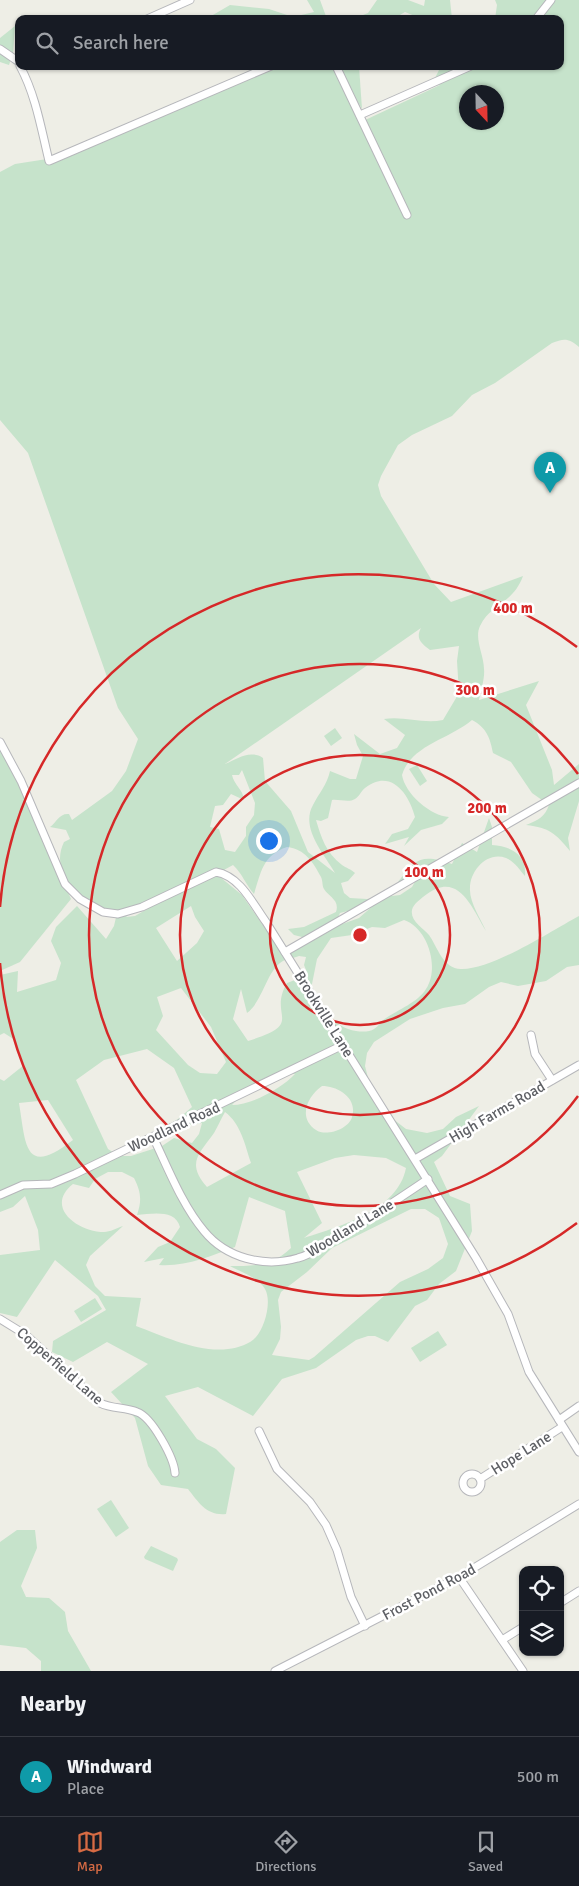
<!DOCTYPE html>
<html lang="en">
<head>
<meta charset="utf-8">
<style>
	:root { --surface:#171b24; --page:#242831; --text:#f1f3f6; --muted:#9ea1a6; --line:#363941; --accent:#d76b44 }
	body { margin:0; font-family:Signika,sans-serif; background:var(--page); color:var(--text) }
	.controls { position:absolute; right:15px; bottom:15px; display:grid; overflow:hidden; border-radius:10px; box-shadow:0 1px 4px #0004 }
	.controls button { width:45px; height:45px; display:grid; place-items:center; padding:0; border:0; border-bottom:1px solid var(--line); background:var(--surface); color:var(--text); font:25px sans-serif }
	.compass { position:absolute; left:459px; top:85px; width:45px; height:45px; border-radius:50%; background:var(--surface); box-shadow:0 1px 4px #0004; rotate:158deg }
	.you { position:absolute; left:268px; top:840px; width:18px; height:18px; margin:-12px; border:4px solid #fff; border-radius:50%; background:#1a73e8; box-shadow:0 0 0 8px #1a73e833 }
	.badge { display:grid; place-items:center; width:32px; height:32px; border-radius:50%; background:var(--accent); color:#fff; font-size:16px; font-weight:700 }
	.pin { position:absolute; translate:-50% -41px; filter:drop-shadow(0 1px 2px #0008) }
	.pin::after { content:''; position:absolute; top:26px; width:18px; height:15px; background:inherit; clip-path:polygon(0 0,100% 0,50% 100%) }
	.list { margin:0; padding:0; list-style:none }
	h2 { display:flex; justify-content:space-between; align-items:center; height:65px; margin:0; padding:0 20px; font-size:21px }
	h2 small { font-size:16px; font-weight:400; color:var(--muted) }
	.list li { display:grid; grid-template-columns:32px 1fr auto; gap:15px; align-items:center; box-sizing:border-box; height:80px; padding:0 20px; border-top:1px solid var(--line) }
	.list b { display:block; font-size:19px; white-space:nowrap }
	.list p { margin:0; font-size:16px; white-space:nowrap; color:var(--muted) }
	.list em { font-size:16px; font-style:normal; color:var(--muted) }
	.icon { flex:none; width:28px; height:28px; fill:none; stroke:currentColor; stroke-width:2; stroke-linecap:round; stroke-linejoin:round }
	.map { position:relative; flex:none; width:579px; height:1671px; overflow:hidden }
	.search { position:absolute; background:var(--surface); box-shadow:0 1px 4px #0004; left:15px; right:15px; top:15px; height:55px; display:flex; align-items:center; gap:12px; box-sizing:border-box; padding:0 18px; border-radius:10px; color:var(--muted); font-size:19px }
	.sheet { height:145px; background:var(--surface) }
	nav { display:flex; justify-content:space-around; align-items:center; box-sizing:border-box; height:70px; border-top:1px solid var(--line); background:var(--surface); font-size:14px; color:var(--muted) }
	nav a { display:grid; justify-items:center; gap:2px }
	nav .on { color:var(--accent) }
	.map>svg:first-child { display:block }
	.green { fill:#c6e3cb; fill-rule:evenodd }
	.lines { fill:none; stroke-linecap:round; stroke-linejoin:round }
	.street-casing { stroke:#b6b7bb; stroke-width:9 }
	.street { stroke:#fff; stroke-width:7 }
	.ring { fill:none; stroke:#d62828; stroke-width:2.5 }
	.labels { text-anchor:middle; stroke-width:5; stroke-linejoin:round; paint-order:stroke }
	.street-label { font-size:15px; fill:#5e6065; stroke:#fff }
	.centre { fill:#d62828; stroke:#fff; stroke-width:2.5 }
	.ring-label { font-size:15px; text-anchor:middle; font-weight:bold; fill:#d62828; stroke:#fff; stroke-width:5; stroke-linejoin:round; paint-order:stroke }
</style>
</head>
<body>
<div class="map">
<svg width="579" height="1671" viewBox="0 0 579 1671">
	<rect width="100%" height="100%" fill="#eeeee6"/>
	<!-- green -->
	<g class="green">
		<polygon points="307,0 320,0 327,19 206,19 230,5 269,9 293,17 314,12"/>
		<polygon points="377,0 408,0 424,6 425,0 450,0 452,19 422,19 405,12 393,19 353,19 368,13"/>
		<path d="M495,0H579V347C569,338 564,338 552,343L495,383L472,395L452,416L412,435L398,445L381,476L378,485L381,496L434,584L451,602L523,576C513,604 490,604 480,626C474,639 484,655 484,669C485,678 481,690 479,700L539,681L526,705L552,770L554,785L579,764V801L568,838L570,851C555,833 550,828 526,825C538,820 545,817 549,805L532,793L511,762L493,753C490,738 487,728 472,720C450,739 411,745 402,775C405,794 431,816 449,817L442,824L421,830L404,846L409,837L385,844L392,834L408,829L415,817C409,794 391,768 365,788C361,791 359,797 355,799C349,803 339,799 332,800L328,818L321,821L316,820C321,837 326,853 342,865C346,868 351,869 355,873L348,881L341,883L344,893L350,898L367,899L400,895L412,887L416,880L398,882C416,857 423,854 452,864L462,843L477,852L489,818L492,827V845C511,846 527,855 525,876C520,870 514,861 506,858C487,851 470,871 470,888C469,902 481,919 486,931C472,908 459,871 427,894C422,898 413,904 412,910C410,921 423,928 429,935C437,946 443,969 461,969C492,970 551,931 579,916V965L567,967L546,981L518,986L501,982L489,987L465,1004L443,1008L410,1019L374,1042L367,1053L365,1066L375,1105L406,1129L427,1133L443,1129L456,1117L479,1106L442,1156L434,1162L450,1196L470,1204L472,1231L456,1271L439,1284L427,1300L415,1306L388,1342L375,1336H368L356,1340L316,1368L282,1379L253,1416L198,1387L165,1396L197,1439L216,1449L235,1468L226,1514C207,1516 199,1503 188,1489L161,1485L148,1466L135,1418L111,1392L148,1364L107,1342L73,1362L52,1352L53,1341L106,1310L98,1296L55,1260L17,1317L0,1313V1255L40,1250L38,1230L25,1196L13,1207L0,1212V1079L4,1081L24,1065L15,1040L4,1033L0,1035V975L18,971L17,992L56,980L61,963L51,941L56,927L77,906L106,939L114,926L117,913C106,908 90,904 81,897C64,885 54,862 64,842L70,839L66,830L50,827C57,822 59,813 69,814L72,820L112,791L126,771L138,739L118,708L28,453L0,420V172L15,164L47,159L274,66H335L363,121L440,85L431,86L441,66H560V19H495L497,5ZM466,92H496V122H466ZM421,628C415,639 422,644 430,650L459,646L457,661L459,693L443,720C423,724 404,716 384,719L405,735L397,748L380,754L354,734L357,745L363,756L356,779H350L330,771C327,785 319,793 313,805C300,828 324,854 335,873L308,852L291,811L265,781L263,758C250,749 237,759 225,764ZM242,770L255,803L254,815L246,827V836L235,852L225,850L219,829L210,827L215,806L223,805L231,794L244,800C243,789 234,785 232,775H239ZM287,847C305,849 313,862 321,877C323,881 322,886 324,889C329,897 340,900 336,912L304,927L288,929L294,935L302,937L298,949L283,954L242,895L220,877H211L233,865C242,873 246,885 254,894C261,872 263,855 287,847ZM175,893L135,916L126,917C140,903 155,897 175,893ZM375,904L359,918L334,927L340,913ZM191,906L195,917L204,931L197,943L177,961L156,928ZM404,920C428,928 440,968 426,989C418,1002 398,1010 386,1018C381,1021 379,1026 374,1029C370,1032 362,1032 356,1031C337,1028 323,1012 309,999L317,959L331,938L352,935L372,927L385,928ZM299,956L306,957L304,965L308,975L287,983C267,1017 307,1023 248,1041L233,1019L241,989L247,1013C262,1002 266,974 280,963C284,959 294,958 299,956ZM181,988L211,1027L226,1062L217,1074L200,1073L188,1065L156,1030L163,1016L157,997ZM147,1049L174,1068L192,1107L178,1119L159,1130L202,1123L199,1134L192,1143L174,1138L162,1146L131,1156H119L108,1149L76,1080L104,1060ZM279,1074H295C282,1088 252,1105 232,1105L249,1087ZM322,1086C338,1086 358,1098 352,1117C349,1129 326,1137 316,1130C297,1117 308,1096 322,1086ZM48,1100L73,1140C24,1178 26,1145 19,1103ZM225,1112C241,1124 245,1145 251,1163L207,1187C186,1163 199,1154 214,1133C218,1126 221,1119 225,1112ZM354,1155L386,1158L406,1168C398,1210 341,1226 304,1238L322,1223L297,1172L335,1158ZM108,1172H122L134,1178C141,1192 142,1200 137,1215C152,1214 175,1209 180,1227L170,1242L158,1247L144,1262L164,1258L159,1265C185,1267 211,1256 235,1247L249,1197L285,1211L291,1248C272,1266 255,1266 230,1266C241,1272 259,1278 265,1289C272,1301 265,1327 256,1337C250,1344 238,1348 228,1349C199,1353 163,1336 136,1326L141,1298L105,1296L95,1286L86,1265L90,1256L123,1226C117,1228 110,1232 104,1232C78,1232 44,1207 73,1184L89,1188L95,1179ZM411,1209H425L439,1218L448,1244L443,1258L428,1269L400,1282L314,1357L309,1360L272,1355L280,1339L281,1327L278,1300L281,1292L307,1272L332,1248Z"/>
		<polygon points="15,26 13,53 9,65 0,62 0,38"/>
		<polygon points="341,66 359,66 362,109 346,82"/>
		<polygon points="335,728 342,738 331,746 324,736"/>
		<polygon points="0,744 71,899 20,962 0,971"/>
		<polygon points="417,765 427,781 420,786 409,769"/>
		<polygon points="95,1298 102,1309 81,1322 74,1311"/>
		<polygon points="438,1331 447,1345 420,1362 411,1348"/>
		<polygon points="111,1500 129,1528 116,1537 97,1509"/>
		<polygon points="17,1530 35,1530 37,1548 21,1586 26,1597 49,1598 65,1612 68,1631 91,1671 41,1671 41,1661 26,1648 0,1645 0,1542"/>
		<polygon points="151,1546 177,1558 178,1560 173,1571 145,1559 144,1557"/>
	</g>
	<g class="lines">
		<!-- street casing -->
		<g class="street-casing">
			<g id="street">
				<polyline points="147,19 190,0"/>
				<polyline points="536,19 551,0"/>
				<polyline points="0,49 19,62"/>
				<path d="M20,66C36,96 41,128 49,161L271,66"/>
				<polyline points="336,66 407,215"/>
				<polyline points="360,115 471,66"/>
				<path d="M0,742L21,781L65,884L80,899L103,912L118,914L142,907L216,872C240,876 253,904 266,922L476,1258L508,1314L529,1372L579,1452"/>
				<polyline points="285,952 579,783"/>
				<polyline points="531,1035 535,1054 552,1080"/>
				<path d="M153,1137C168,1168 182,1205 204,1231C226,1258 264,1268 298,1258C311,1255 323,1245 335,1239C367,1220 397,1200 428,1179"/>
				<polyline points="415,1159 579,1065"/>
				<polyline points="0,1195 23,1185 51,1184 75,1174 343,1045"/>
				<path d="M0,1319L26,1335L100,1403C112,1409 125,1407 137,1412C152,1417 174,1458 175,1473"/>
				<polyline points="559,1420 579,1406"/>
				<polyline points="259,1431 277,1469 310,1502 326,1525 337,1550 351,1597 365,1626"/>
				<circle cx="472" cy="1483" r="9"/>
				<polyline points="480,1479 562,1427"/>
				<polyline points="459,1577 523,1671"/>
				<polyline points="560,1603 579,1591"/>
				<polyline points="502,1640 523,1627"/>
				<polyline points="275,1671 459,1577 579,1504"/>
			</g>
		</g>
		<!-- street -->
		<use href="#street" class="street"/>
	</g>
	<!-- distance rings -->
	<g class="ring">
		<circle cx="360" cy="935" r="90"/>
		<circle cx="360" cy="935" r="180"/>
		<path d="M578 1096A271 271 0 1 1 578 774"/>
		<path d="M577 1223A361 361 0 0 1 0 963M0 907A361 361 0 0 1 577 647"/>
	</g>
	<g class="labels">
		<!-- street labels -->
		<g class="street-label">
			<text transform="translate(324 1014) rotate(58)" y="5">Brookville Lane</text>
			<text transform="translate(497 1112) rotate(-30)" y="5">High Farms Road</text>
			<text transform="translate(174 1127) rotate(-25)" y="5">Woodland Road</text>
			<text transform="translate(350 1228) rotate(-31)" y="5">Woodland Lane</text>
			<text transform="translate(60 1366) rotate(41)" y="5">Copperfield Lane</text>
			<text transform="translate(521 1453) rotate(-32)" y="5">Hope Lane</text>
			<text transform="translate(429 1592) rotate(-28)" y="5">Frost Pond Road</text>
		</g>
	</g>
	<circle cx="360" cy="935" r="8" class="centre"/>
	<g class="ring-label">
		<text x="513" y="613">400 m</text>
		<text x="475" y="695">300 m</text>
		<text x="487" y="813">200 m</text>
		<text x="424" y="877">100 m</text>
	</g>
</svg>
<div class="controls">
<button><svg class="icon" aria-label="locate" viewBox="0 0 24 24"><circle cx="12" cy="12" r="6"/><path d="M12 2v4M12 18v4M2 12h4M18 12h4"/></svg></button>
<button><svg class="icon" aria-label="layers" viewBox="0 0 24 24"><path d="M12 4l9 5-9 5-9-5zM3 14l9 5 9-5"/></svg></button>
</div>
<svg class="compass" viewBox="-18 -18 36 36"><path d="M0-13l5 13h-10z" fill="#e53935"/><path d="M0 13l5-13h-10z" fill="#9ea1a6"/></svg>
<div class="you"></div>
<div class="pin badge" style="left:550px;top:493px;background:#0f9aa8">A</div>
<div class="search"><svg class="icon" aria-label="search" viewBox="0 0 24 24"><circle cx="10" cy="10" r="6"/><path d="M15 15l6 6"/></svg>Search here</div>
</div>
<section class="sheet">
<h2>Nearby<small></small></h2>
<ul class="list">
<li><span class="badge" style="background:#0f9aa8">A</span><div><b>Windward</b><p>Place</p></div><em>500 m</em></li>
</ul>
</section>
<nav>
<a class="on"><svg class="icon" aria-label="map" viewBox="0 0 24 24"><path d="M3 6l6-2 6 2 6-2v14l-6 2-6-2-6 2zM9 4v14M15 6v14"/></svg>Map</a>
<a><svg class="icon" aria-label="directions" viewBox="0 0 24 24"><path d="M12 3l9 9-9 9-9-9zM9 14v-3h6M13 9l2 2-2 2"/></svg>Directions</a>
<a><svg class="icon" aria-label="saved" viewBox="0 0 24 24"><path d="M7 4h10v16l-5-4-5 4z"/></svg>Saved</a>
</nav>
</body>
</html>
